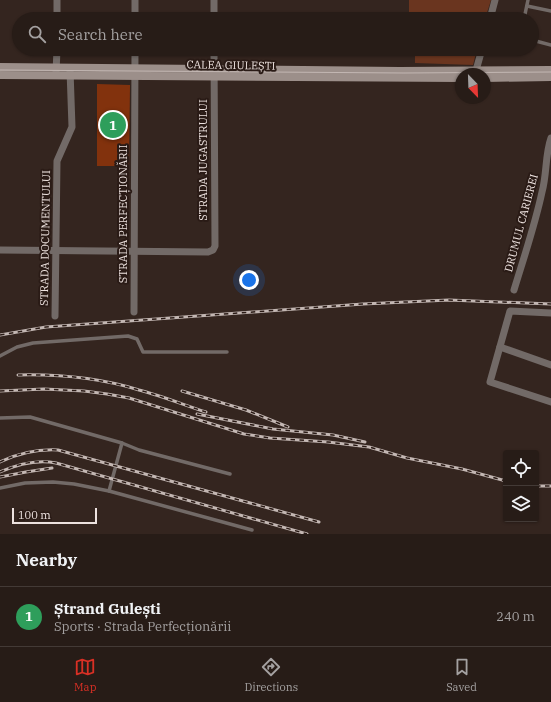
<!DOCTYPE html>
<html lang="en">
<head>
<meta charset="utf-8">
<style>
	:root { --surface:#271c17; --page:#2f2520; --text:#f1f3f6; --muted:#a4a1a1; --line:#433a36; --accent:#d93025 }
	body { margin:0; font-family:"IBM Plex Serif",serif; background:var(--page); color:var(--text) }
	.controls { position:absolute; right:12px; bottom:12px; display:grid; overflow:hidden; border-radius:4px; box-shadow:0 1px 3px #0004 }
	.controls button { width:36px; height:36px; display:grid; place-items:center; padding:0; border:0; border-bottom:1px solid var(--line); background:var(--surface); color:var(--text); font:20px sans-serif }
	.compass { position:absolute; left:455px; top:68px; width:36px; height:36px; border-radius:50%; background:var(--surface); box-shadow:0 1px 3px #0004; rotate:157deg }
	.scale { position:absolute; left:12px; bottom:10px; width:85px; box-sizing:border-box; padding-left:4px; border:2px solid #ede2df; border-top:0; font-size:11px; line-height:14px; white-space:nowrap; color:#ede2df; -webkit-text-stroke:3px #2a1b16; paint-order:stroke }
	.you { position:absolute; left:249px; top:280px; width:14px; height:14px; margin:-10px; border:3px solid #fff; border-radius:50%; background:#1a73e8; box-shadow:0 0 0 6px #1a73e833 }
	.badge { display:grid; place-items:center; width:26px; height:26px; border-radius:50%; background:var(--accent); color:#fff; font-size:13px; font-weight:700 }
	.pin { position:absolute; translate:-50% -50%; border:2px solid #fff; box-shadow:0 1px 4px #0006 }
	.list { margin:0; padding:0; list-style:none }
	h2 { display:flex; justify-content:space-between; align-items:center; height:52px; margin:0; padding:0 16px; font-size:17px }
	h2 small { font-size:13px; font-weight:400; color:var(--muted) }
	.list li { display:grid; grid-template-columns:26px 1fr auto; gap:12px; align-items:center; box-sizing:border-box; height:60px; padding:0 16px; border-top:1px solid var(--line) }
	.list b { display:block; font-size:15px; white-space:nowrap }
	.list p { margin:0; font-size:13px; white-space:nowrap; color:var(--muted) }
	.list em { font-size:13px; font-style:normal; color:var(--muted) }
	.icon { flex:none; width:22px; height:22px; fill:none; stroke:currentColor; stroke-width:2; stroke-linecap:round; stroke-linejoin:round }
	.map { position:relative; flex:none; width:551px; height:534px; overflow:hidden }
	.search { position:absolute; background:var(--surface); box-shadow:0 1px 3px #0004; left:12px; right:12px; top:12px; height:44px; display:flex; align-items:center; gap:10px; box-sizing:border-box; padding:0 14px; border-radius:22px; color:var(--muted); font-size:15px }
	.sheet { height:112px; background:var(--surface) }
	nav { display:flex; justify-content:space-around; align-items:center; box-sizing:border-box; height:56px; border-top:1px solid var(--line); background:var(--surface); font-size:11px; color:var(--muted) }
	nav a { display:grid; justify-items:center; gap:2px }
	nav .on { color:var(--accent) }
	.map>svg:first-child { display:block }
	.green { fill:#6a351f }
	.water { fill:#82320d }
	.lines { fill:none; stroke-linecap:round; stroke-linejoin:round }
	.lane { stroke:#726a67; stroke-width:3.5 }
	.street { stroke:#726a67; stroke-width:7 }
	.secondary { stroke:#9c8f8a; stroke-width:8 }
	.tram { stroke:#c3b7b3; stroke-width:1 }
	.rail-casing { stroke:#c3b7b3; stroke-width:3 }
	.rail { stroke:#2a1b16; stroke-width:1.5; stroke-dasharray:4.5; stroke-linecap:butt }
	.labels { text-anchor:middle; stroke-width:4; stroke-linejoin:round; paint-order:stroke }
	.street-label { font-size:11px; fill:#ede2df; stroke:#2a1b16 }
</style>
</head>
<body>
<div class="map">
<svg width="551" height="534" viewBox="0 0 551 534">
	<rect width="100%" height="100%" fill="#34251f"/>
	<!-- green -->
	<g class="green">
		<polygon points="409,0 491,0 485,19 409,19"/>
		<polygon points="415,49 477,49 473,65 415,63"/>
	</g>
	<!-- water -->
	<polygon class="water" points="97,84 130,85 129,166 97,166"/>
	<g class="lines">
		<!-- lane -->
		<g class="lane">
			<polyline points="527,6 551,11"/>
			<polyline points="524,19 528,0"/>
			<polyline points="532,40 551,45"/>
			<polyline points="0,356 17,347 33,343 128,336 137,339 143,352 227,352"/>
			<polyline points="0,418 30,417 122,443 139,450 230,474"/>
			<polyline points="0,488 25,483 53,482 74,484 109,491 252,530"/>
			<polyline points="109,491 122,443"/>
		</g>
		<!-- street -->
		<g class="street">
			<polyline points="57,19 57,0"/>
			<polyline points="135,19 135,0"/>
			<polyline points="214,19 214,0"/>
			<polyline points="490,19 495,0"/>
			<polyline points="56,73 57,49"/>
			<polyline points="475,74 482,49"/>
			<polyline points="0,250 208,252 213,250 215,246 214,49"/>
			<path d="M514,290C524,257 535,225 542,192C547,174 545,155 551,138"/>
			<polyline points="134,312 135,49"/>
			<polyline points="551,313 510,311 490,382 551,402"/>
			<polyline points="55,316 57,161 72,127 70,70"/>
			<polyline points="500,347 551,365"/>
		</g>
		<!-- secondary -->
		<g class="secondary">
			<polyline points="0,67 400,71 551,70"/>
			<polyline points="0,75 461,78"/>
			<polyline points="485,78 551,77"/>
		</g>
		<!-- tram -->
		<polyline class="tram" points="0,70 404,73 551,72"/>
		<!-- rail casing -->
		<g class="rail-casing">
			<g id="rail">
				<polyline points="0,335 46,327 363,304 449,300 551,304"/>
				<path d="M18,375C59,374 100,378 139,390C162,396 184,405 206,412"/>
				<polyline points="0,391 44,389 84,391 107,394 129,398 244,434 270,438 328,442 369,447 407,458 462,469 506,481"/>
				<polyline points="182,391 246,410 288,427"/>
				<polyline points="197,414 273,429 333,435 365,442"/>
				<path d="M0,462C19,453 37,449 58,450L319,522"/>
				<path d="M0,472C18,464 36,459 56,463L307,534"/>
				<polyline points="0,477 26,472 52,468"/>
				<polyline points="536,486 551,486"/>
			</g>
		</g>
		<!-- rail -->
		<use href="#rail" class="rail"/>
	</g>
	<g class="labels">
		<!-- street labels -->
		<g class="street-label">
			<text transform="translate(231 65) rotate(1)" y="4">CALEA GIULEȘTI</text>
			<text transform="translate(203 160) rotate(-90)" y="4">STRADA JUGASTRULUI</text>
			<text transform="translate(123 214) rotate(-90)" y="4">STRADA PERFECȚIONĂRII</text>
			<text transform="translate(521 223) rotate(-75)" y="4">DRUMUL CARIEREI</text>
			<text transform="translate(45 238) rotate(-89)" y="4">STRADA DOCUMENTULUI</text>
		</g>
	</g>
</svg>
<div class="controls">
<button><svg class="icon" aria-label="locate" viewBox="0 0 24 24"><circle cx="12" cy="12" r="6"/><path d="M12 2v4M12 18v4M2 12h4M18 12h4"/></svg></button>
<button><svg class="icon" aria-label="layers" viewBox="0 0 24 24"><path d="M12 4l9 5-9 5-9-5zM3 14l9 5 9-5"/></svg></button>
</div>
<svg class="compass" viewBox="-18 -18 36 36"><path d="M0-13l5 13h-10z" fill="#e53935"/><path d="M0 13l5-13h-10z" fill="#a4a1a1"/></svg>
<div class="scale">100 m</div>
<div class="you"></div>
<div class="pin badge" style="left:113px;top:125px;background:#2e9e5b">1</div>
<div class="search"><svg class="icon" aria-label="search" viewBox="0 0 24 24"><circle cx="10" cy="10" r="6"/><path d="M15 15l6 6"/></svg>Search here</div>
</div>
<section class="sheet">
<h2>Nearby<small></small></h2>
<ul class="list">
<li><span class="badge" style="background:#2e9e5b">1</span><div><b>Ștrand Gulești</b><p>Sports · Strada Perfecționării</p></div><em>240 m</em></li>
</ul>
</section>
<nav>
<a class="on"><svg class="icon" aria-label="map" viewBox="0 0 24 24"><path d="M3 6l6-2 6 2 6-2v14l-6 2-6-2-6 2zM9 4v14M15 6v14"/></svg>Map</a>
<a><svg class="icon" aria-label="directions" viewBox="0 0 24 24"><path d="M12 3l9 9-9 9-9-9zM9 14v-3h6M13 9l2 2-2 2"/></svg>Directions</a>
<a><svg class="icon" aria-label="saved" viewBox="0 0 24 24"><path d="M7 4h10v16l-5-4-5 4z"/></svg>Saved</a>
</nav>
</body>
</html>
